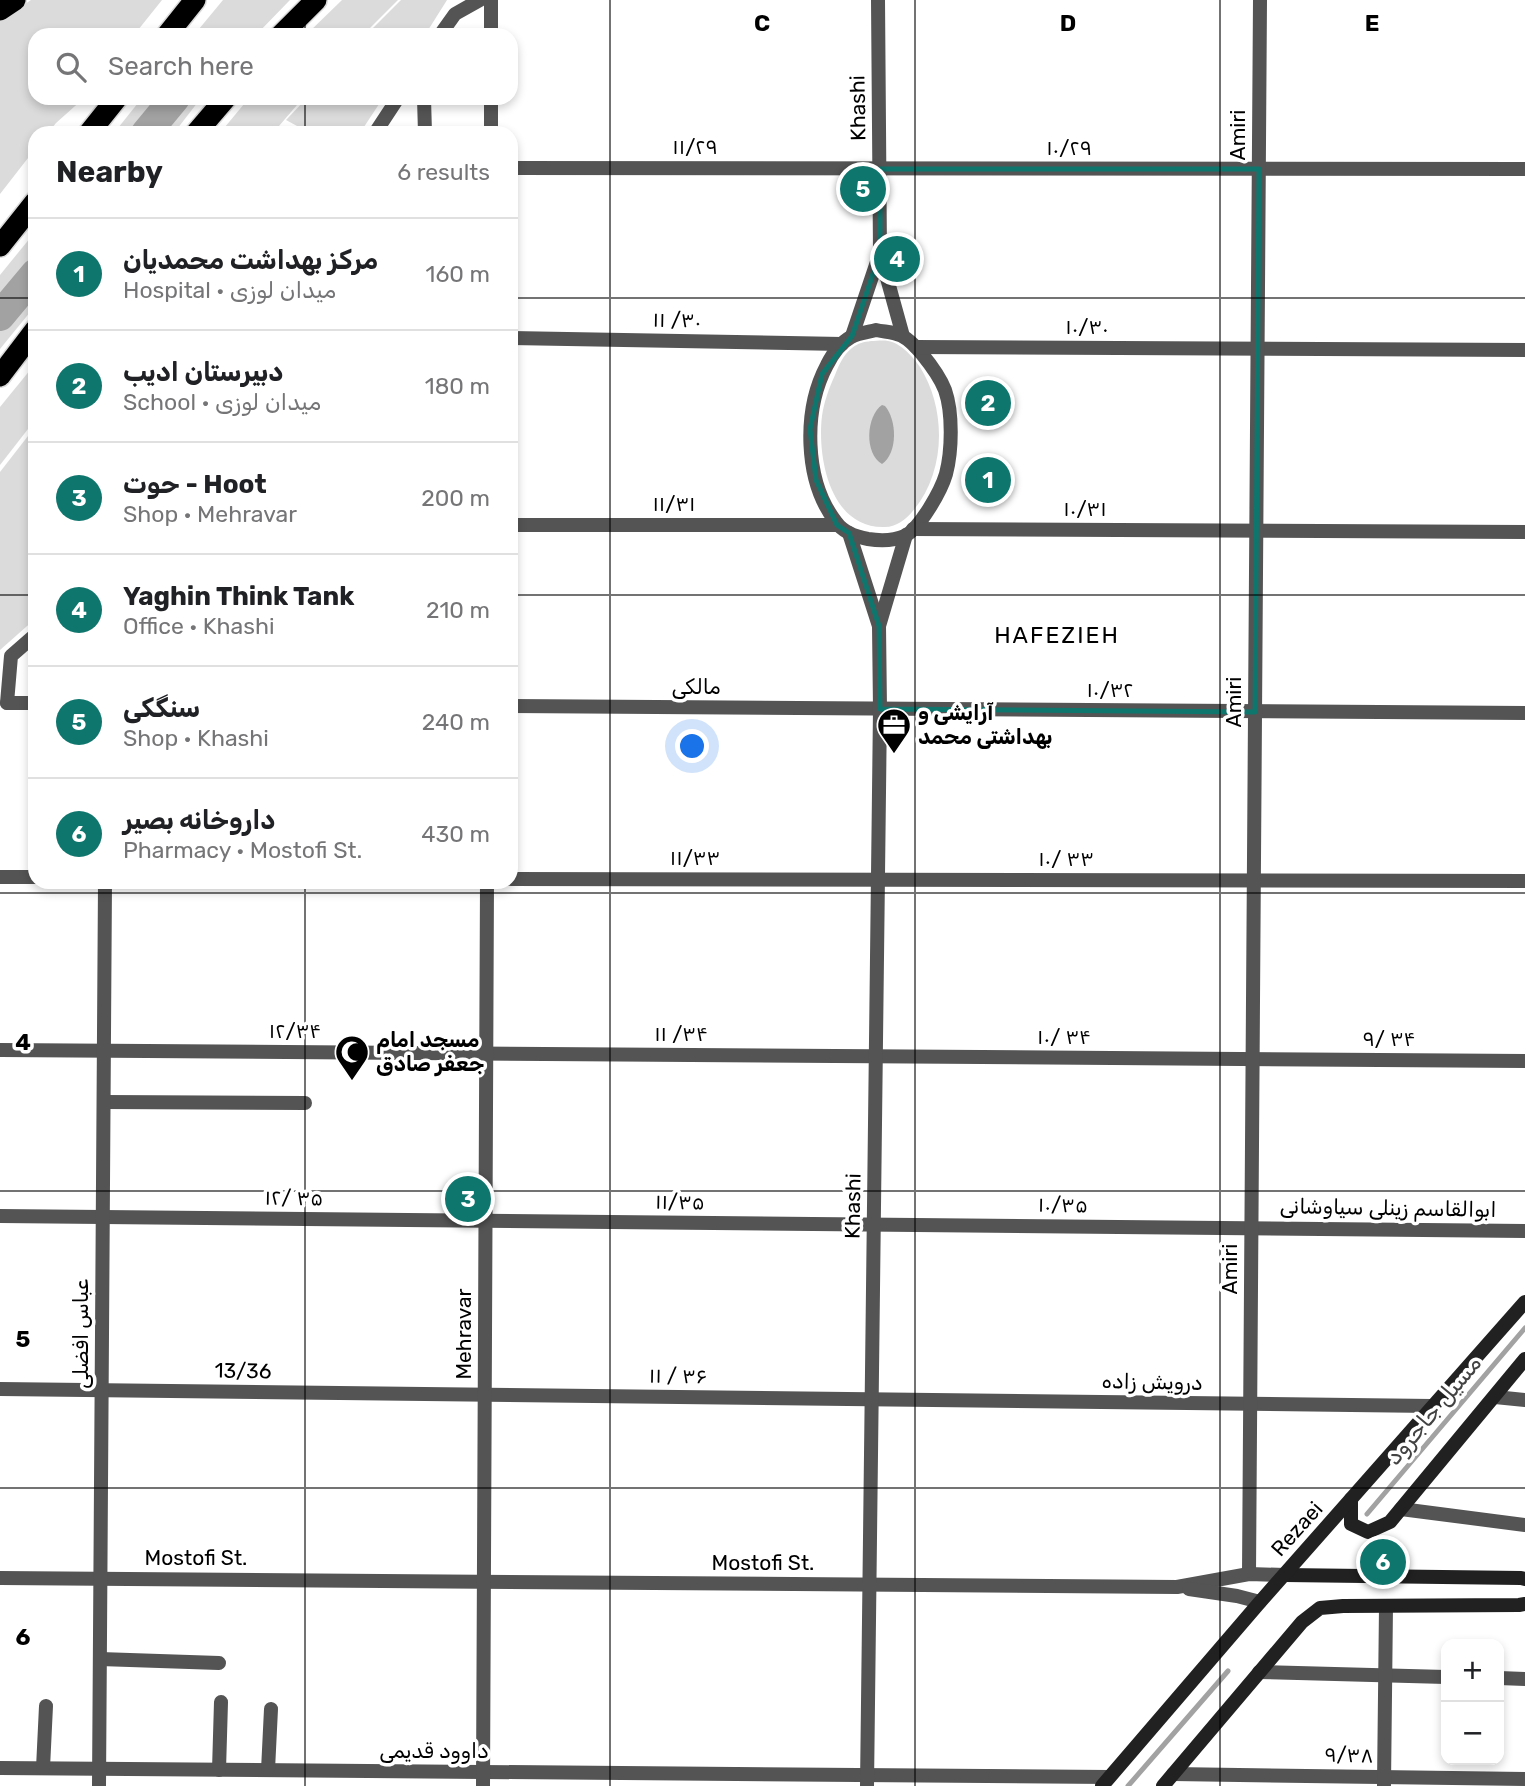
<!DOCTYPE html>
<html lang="en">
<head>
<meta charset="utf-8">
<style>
	:root { --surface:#fff; --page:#f6f6f6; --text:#202124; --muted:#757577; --line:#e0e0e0; --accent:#0f766e }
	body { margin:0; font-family:Rubik,Vazirmatn,sans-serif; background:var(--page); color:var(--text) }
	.controls { position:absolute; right:21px; bottom:21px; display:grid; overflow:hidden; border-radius:14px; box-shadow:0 4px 10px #0003 }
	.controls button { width:63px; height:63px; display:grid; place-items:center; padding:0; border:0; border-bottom:2px solid var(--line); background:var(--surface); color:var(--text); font:35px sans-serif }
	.you { position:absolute; left:693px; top:747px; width:24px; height:24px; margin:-18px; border:5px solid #fff; border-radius:50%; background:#1a73e8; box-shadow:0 0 0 10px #1a73e833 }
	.badge { display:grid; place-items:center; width:46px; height:46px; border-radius:50%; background:var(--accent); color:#fff; font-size:23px; font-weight:700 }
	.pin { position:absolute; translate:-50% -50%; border:4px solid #fff; box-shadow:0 2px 7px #0006 }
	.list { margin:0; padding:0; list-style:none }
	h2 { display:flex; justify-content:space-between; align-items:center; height:91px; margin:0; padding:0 28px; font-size:30px }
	h2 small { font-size:23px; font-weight:400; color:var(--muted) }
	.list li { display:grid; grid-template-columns:46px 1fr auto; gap:21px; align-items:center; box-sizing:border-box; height:112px; padding:0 28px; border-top:2px solid var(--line) }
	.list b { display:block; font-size:26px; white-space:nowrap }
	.list p { margin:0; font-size:23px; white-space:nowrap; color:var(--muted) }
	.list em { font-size:23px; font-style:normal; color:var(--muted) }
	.icon { flex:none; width:38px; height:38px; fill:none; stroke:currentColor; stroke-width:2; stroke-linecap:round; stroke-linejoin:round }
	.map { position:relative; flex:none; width:1525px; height:1786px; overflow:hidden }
	.search { position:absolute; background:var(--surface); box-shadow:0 4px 10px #0003; left:28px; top:28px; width:490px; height:77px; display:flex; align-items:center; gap:18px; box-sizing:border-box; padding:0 24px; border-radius:21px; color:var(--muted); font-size:26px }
	.panel { position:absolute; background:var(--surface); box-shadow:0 4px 10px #0003; left:28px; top:126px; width:490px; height:763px; border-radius:21px }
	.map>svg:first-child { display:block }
	.green { fill:#dbdbdb }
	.water { fill:#a2a2a2 }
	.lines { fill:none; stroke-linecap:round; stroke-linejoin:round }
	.stream { stroke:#a2a2a2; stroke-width:5 }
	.river { stroke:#a2a2a2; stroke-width:30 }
	.highway-casing { stroke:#dbdbdb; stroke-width:24 }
	.street { stroke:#545454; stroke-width:14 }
	.secondary { stroke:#212121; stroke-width:14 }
	.highway { stroke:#000; stroke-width:21 }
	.marked { fill:none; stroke:#0f766e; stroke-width:5; stroke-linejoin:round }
	.grid { fill:none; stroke:#000; stroke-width:2; stroke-opacity:0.55 }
	.labels { text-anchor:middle; stroke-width:7; stroke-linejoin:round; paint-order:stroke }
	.street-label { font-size:21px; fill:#000; stroke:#fff }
	.poi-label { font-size:21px; font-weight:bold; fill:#000; stroke:#fff; text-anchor:start }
	.neighbourhood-label { font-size:23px; letter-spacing:2px; fill:#000; stroke:#fff }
	.water-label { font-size:23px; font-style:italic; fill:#434343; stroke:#fff }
	.grid-label { font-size:23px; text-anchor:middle; font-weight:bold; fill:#000; stroke:#fff; stroke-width:7; stroke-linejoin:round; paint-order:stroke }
</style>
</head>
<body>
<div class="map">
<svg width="1525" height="1786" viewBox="0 0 1525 1786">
	<rect width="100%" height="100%" fill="#fff"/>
	<!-- green -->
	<g class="green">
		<polygon points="31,0 162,0 134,35 35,35 35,98 84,98 56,123 48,133 35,133 35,149 0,194 0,21"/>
		<polygon points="223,0 290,0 256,35 194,35"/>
		<polygon points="342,0 398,0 363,35 306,35"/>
		<polygon points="401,0 447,0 425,35 366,35"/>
		<polygon points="142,98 201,98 174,133 114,133"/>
		<polygon points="249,98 303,98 273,133 220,133"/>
		<polygon points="307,98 383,98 360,133 310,133 286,120"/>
		<polygon points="35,232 35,306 0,349 0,275"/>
		<path d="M871,341C876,341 883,340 888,341C901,343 913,357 920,367C947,410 946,473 912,512C905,520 896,527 885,527C830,529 817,457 822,416C824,402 829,388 835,375C839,365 843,355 852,348C858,343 864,342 871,341Z"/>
		<polygon points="35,364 35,420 0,465 0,407"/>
		<polygon points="35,427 35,619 0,650 0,472"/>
	</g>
	<!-- water -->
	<path class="water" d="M882,405L885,406C897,420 898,453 882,464C864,454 866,416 882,405Z"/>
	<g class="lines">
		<!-- stream -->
		<g class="stream">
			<polyline points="1367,1514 1525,1328"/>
			<polyline points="1128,1786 1228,1671"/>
		</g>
		<!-- river -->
		<g class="river">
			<polyline points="146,133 175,98"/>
			<polyline points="0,316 35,274"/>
		</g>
		<!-- highway casing -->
		<g class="highway-casing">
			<g id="highway">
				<polyline points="0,10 15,0"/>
				<polyline points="167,35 195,0"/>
				<polyline points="281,35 316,0"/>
				<polyline points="89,133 117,98"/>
				<polyline points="196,133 226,98"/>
				<polyline points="0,246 35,202"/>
				<polyline points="0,376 35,330"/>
			</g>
		</g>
		<!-- street -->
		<g class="street">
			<polyline points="440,35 455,14 480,0"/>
			<polyline points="491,35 491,0"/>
			<polyline points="424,98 425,133"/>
			<polyline points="375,133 398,98"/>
			<polyline points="491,133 491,98"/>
			<polyline points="511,168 1525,169"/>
			<polyline points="880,253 903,336"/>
			<path d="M876,330C885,332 895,332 902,336C910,340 917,348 922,354C931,365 940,377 945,390C953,413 952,451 946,474C941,491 920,528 905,536C893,541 881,541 868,539C857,537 843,532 836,522C804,481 803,410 827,365C832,355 840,343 851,337C858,333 868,332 876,330Z"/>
			<polyline points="852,336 880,253 878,0"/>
			<polyline points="511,338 842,344"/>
			<polyline points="916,347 1525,350"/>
			<polyline points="511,525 837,525"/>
			<polyline points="913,529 1525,532"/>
			<polyline points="849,533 879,626"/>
			<polyline points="7,703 11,656 35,635"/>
			<polyline points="7,703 35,703"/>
			<polyline points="511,706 1525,713"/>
			<polyline points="0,877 35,877"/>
			<polyline points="511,879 1525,881"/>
			<polyline points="0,1050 1525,1061"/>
			<polyline points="104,1102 305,1103"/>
			<polyline points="0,1216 1525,1231"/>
			<polyline points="0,1389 1432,1406"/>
			<polyline points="1495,1397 1525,1400"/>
			<polyline points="1401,1509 1525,1525"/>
			<polyline points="1249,1574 1260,0"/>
			<polyline points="0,1578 1177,1587 1249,1574 1285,1575"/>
			<polyline points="1189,1589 1237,1596 1260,1602"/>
			<polyline points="100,1659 219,1663"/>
			<polyline points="1259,1672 1446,1677"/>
			<polyline points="1499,1678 1525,1679"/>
			<polyline points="0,1768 1109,1777"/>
			<polyline points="43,1768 46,1706"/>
			<polyline points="219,1770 221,1702"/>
			<polyline points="268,1770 271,1709"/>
			<polyline points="1173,1774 1525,1779"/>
			<polyline points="1384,1785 1386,1606"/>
			<polyline points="99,1786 105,882"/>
			<polyline points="483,1786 487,882"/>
			<polyline points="867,1786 880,709 879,626 906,535"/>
		</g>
		<!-- secondary -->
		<g class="secondary">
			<polyline points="1351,1499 1351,1524 1368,1532 1390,1522 1525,1359"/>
			<polyline points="1285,1575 1521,1578 1525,1579"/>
			<polyline points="1102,1786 1260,1602 1525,1302"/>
			<polyline points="1163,1786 1302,1622 1320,1608 1343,1606 1519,1605 1525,1604"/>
		</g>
		<!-- highway -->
		<use href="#highway" class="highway"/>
	</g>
	<!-- marked area -->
	<path class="marked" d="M880,169H1259L1255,712L880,709L879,626L849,533L837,525L816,480L810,429L822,374L852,336L880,253Z"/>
	<!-- grid -->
	<path class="grid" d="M305,0V35M610,0V1786M915,0V1786M1220,0V1786M305,98V133M0,298H35M511,298H1525M0,595H35M511,595H1525M305,882V1786M0,893H1525M0,1191H1525M0,1488H1525"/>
	<!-- icons -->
	<defs>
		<g id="office-pin" transform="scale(1.75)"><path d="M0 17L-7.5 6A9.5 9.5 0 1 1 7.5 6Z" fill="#000" stroke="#fff"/><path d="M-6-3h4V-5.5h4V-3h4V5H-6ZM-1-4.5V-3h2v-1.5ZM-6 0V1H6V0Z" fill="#fff"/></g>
		<g id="mosque-pin" transform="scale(1.75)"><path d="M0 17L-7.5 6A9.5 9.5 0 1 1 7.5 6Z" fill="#000" stroke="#fff"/><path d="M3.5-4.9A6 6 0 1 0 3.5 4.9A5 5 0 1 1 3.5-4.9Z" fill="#fff"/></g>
	</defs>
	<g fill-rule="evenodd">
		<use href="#office-pin" x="894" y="725"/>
		<use href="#mosque-pin" x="352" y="1052"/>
	</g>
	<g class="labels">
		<!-- street labels -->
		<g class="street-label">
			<text transform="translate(858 108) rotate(-91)" y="7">Khashi</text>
			<text transform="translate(1238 135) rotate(-90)" y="7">Amiri</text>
			<text x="695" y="154">۱۱/۲۹</text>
			<text x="1069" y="155">۱۰/۲۹</text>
			<text transform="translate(677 320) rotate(1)" y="7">۱۱ /۳۰</text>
			<text x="1087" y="334">۱۰/۳۰</text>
			<text x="674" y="511">۱۱/۳۱</text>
			<text x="1085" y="516">۱۰/۳۱</text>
			<text x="696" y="694">مالکی</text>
			<text x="1110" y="697">۱۰/۳۲</text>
			<text transform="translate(1234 702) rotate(-90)" y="7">Amiri</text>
			<text x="695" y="865">۱۱/۳۳</text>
			<text x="1066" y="866">۱۰/ ۳۳</text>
			<text x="295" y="1038">۱۲/۳۴</text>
			<text x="681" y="1041">۱۱ /۳۴</text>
			<text x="1064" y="1044">۱۰/ ۳۴</text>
			<text x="1389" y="1046">۹/ ۳۴</text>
			<text transform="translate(294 1198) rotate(1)" y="7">۱۲/ ۳۵</text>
			<text transform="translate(680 1202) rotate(1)" y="7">۱۱/۳۵</text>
			<text transform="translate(1063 1205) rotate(1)" y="7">۱۰/۳۵</text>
			<text transform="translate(853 1206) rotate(-89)" y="7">Khashi</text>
			<text transform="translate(1388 1208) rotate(1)" y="7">ابوالقاسم زینلی سیاوشانی</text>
			<text transform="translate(1230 1269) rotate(-90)" y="7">Amiri</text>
			<text transform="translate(81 1334) rotate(-90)" y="7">عباس افضلی</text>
			<text transform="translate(464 1334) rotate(-90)" y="7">Mehravar</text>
			<text transform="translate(243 1371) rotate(1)" y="7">13/36</text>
			<text transform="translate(678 1376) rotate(1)" y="7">۱۱ / ۳۶</text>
			<text transform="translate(1152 1382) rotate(1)" y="7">درویش زاده</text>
			<text transform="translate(1297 1529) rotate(-48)" y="7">Rezaei</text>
			<text x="196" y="1565">Mostofi St.</text>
			<text x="763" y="1570">Mostofi St.</text>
			<text x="434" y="1758">داوود قدیمی</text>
			<text transform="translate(1349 1755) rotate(1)" y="7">۹/۳۸</text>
		</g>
		<!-- poi labels -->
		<g class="poi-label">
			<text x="918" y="720">آرایشی و<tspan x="918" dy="24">بهداشتی محمد</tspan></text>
			<text x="376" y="1047">مسجد امام<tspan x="376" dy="24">جعفر صادق</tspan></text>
		</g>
		<!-- neighbourhood labels -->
		<g class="neighbourhood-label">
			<text x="1057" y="643">HAFEZIEH</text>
		</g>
		<!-- water labels -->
		<g class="water-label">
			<text transform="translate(1433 1410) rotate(-50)" y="8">مسیل جاجرود</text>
		</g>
	</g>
	<g class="grid-label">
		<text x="762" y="31">C</text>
		<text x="1068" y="31">D</text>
		<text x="1372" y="31">E</text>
		<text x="23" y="1050">4</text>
		<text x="23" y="1347">5</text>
		<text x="23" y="1645">6</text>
	</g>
</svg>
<div class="controls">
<button>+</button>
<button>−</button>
</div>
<div class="you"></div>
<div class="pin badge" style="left:988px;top:480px">1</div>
<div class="pin badge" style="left:988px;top:403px">2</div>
<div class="pin badge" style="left:468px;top:1199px">3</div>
<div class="pin badge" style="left:897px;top:259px">4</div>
<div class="pin badge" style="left:863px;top:189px">5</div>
<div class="pin badge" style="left:1383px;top:1562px">6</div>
<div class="search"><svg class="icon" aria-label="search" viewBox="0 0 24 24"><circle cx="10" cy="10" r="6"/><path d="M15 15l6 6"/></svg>Search here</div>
<section class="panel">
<h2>Nearby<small>6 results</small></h2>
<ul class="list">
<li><span class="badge">1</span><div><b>مرکز بهداشت محمدیان</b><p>Hospital · میدان لوزی</p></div><em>160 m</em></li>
<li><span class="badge">2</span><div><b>دبیرستان ادیب</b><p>School · میدان لوزی</p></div><em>180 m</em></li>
<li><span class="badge">3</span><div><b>حوت - Hoot</b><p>Shop · Mehravar</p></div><em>200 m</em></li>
<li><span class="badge">4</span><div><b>Yaghin Think Tank</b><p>Office · Khashi</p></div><em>210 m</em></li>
<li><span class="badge">5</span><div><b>سنگکی</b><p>Shop · Khashi</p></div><em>240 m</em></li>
<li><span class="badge">6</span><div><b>داروخانه بصیر</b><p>Pharmacy · Mostofi St.</p></div><em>430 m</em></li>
</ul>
</section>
</div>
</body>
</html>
